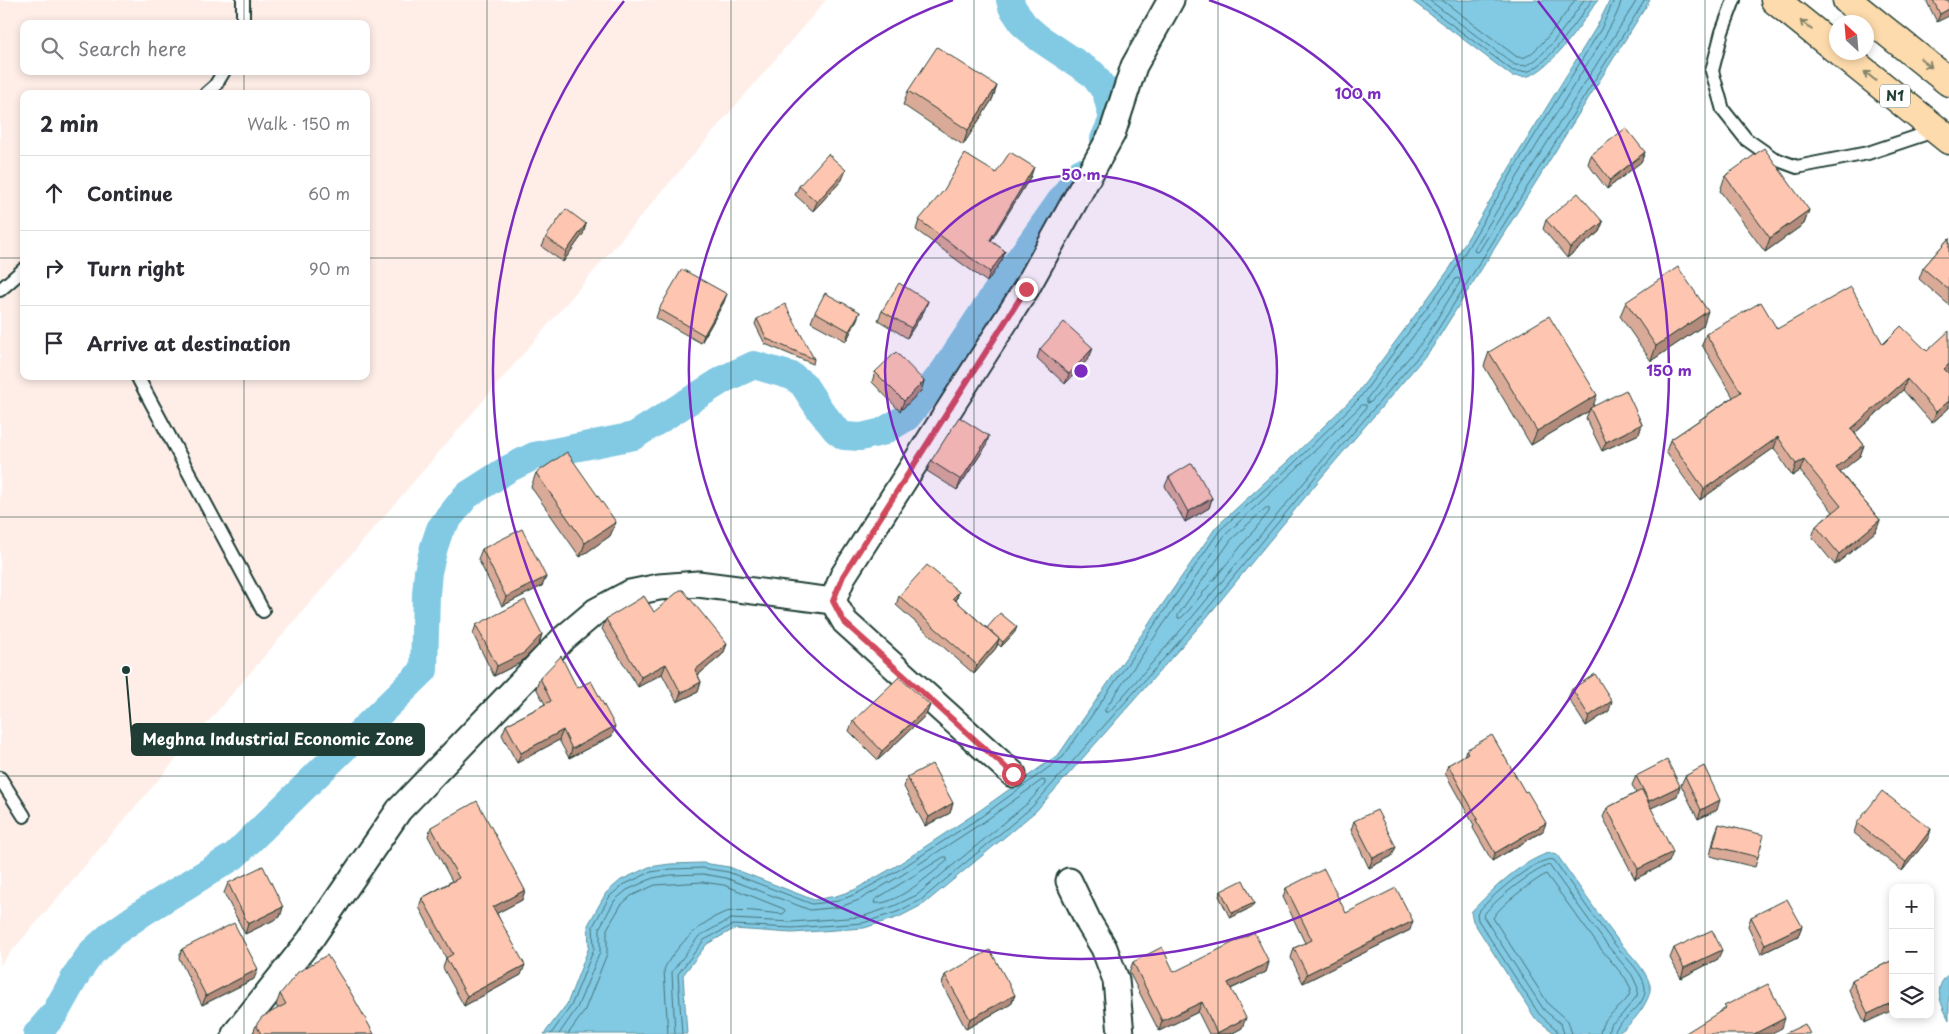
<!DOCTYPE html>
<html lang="en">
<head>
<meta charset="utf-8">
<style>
	:root { --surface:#fff; --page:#f7f7f7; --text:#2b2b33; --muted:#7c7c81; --line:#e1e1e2 }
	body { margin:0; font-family:"Playpen Sans",sans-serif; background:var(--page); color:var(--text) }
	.controls { position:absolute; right:15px; bottom:15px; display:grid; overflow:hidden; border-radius:10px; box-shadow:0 2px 8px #0003 }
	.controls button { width:45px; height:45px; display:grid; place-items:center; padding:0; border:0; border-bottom:1px solid var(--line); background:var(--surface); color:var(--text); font:25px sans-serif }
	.compass { position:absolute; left:1829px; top:15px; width:45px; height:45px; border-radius:50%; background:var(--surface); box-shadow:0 2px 8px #0003; rotate:334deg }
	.stop { position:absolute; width:15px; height:15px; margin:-11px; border:4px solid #d1495b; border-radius:50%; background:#fff }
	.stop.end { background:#d1495b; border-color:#fff; box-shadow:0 1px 5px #0008 }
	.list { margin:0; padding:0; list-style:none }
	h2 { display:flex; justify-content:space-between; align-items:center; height:65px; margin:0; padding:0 20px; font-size:21px }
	h2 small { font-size:16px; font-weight:400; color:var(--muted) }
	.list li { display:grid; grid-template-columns:32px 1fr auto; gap:15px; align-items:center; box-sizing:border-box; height:75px; padding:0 20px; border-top:1px solid var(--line) }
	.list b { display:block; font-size:19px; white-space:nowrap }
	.list em { font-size:16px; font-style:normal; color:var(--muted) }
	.icon { flex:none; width:28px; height:28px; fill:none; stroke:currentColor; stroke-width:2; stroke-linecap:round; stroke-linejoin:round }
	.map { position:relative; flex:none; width:1949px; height:1034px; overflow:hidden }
	.search { position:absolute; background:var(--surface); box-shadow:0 2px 8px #0003; left:20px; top:20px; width:350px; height:55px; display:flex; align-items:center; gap:12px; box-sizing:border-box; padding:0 18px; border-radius:10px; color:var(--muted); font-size:19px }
	.panel { position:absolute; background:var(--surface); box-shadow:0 2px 8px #0003; left:20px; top:90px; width:350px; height:290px; border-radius:10px }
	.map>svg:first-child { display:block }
	.built { fill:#ffeee8; fill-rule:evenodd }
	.water { fill:#82c9e3; stroke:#5a919d }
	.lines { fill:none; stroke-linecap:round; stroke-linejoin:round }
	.shore { stroke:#47757a; stroke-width:1 }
	.canal { stroke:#82c9e3; stroke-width:28 }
	.lane-casing { stroke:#1f3d34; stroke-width:16 }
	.street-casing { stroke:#1f3d34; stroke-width:29 }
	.highway-casing { stroke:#1f3d34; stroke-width:31 }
	.lane { stroke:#fff; stroke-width:12 }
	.street { stroke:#fff; stroke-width:25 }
	.highway { stroke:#fddbac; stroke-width:28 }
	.wall { fill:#daaa98; stroke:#1f3d34 }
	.shaded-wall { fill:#b28b7c; stroke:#1f3d34 }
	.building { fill:#fec6b1; stroke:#1f3d34 }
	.oneway { stroke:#83846a }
	.route { stroke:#d1495b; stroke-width:6 }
	.grid { fill:none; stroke:#1f3d34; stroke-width:1; stroke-opacity:0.55 }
	.ring { fill:none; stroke:#7b2cbf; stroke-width:2.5 }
	.labels { text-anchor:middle; stroke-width:4; stroke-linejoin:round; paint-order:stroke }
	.shield { fill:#fff; stroke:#627771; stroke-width:1 }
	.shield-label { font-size:14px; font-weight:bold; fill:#1f3d34 }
	.centre { fill:#7b2cbf; stroke:#fff; stroke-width:2.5 }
	.ring-label { font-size:15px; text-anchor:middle; font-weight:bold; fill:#7b2cbf; stroke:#fff; stroke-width:4; stroke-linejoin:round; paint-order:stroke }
	.leader { fill:none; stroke:#1f3d34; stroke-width:2 }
	.callout-dot { fill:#1f3d34; stroke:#fff; stroke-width:2 }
	.callout { fill:#1f3d34; stroke:#1f3d34; stroke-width:2 }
	.callout-label { font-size:16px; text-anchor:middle; font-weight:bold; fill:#fff }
</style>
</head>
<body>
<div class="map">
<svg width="1949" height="1034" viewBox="0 0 1949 1034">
	<rect width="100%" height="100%" fill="#fff"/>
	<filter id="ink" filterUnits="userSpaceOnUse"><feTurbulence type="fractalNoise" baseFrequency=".02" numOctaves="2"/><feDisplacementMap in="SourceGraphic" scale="10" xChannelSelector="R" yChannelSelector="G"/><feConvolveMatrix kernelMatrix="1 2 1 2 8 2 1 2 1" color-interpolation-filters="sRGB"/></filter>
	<g filter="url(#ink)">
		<!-- built -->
		<path class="built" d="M0,0H826L0,965ZM24,24H366V71H24ZM24,94H366V376H24Z"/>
		<!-- water -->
		<g class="water">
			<path d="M1411,0H1598C1583,21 1554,66 1531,75C1526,78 1518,76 1512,76Z"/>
			<polygon points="1610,0 1650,0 1432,348 1320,479 1203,622 1036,811 924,904 899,917 864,928 792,933 734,929 707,944 683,975 687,1034 544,1034 567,1004 589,947 588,925 606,893 621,880 649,867 670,864 703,863 729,867 814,900 836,896 854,890 896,866 979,811 1059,754 1216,527 1287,462 1356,395 1450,268 1519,152 1597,26"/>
			<path d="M1548,853L1557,855C1577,883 1596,912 1617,939C1628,953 1645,967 1650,985C1653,999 1630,1028 1617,1033C1610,1034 1567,1034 1556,1034L1553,1032L1535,1018L1473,921L1471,912C1493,889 1518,864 1548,853Z"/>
			<path d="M1949,974V1020C1941,1004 1932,987 1949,974Z"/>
		</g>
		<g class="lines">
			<!-- shore -->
			<g class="shore">
				<path d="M1419,0L1513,71C1517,71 1524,72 1529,71C1548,65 1580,17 1592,0"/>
				<path d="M1429,0L1515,65C1518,65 1523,66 1527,65C1543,60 1574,15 1584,0"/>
				<path d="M1442,0L1517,57C1520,57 1522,58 1525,57C1538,53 1567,12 1575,0"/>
				<path d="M1621,0C1620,17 1587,63 1577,80C1542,136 1508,192 1474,249L1475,252L1479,251L1637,0"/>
				<polygon points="1457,278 1460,279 1460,282 1423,341 1371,402 1367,403 1367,399"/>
				<polygon points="1362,405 1366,405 1366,408 1194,615 1109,712 1105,712 1105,709 1225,535 1295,470"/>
				<polygon points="1266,508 1269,508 1269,512 1189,610 1181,618 1178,618 1178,615 1231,540"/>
				<path d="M944,857H947V861C932,873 894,907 874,903L875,900Z"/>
				<polyline points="551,1034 571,1006 594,949 593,926 610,896 623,885 651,872 671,869 703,868 728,872 812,904 838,901 856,894 899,870 982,816 1063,757 1220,530 1291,466 1359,399 1454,271 1523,154 1601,29 1614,0"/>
				<polyline points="559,1034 577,1008 600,952 600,927 615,900 627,890 653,878 671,875 703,874 726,878 810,910 840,907 859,900 902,875 985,821 1042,780 1045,781 1045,784 1028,803 917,895 894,906 861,917 792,922 731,919 699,936 672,972 675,1034"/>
				<path d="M568,1034L584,1012L607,954V929L621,905L631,896L655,885L702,882L724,885L784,909L785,912L783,914C766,913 748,909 732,911C709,913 672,949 664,970L668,1034"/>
				<polyline points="682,1034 678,974 704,940 733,925 792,928 863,923 897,912 921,900 1032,807 1199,619 1316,476 1428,345 1645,0"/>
				<path d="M1558,1034L1556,1029L1539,1014L1478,920L1477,914C1485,901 1539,854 1554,860C1573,887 1592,915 1612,941C1621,953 1644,973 1645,988C1647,1008 1615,1021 1614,1034"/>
				<path d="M1564,1034L1561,1024L1544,1010L1483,916C1492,902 1532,871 1549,865L1607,945L1632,975L1638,988L1637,996L1620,1017L1610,1025L1608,1034"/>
				<path d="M1572,1034L1568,1021L1549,1005L1493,918C1500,905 1532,882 1546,874L1601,949L1626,979L1631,989C1628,1008 1601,1013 1600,1034"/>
			</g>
			<!-- canal -->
			<g class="canal">
				<polyline points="1010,0 1012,7 1024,25 1039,38 1093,74 1106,92 1113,119 1104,139"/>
				<polyline points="37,1034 55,1013 78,972 92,952 112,934 145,911 234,856 424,670 426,594 428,572 434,547 440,529 466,496 508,469 534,456 634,436 724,379 754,365 792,376 803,384 820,410 836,430 844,436 861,437 882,432 907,417 944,371 1003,282 1081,172"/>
			</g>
			<!-- lane casing -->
			<g class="lane-casing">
				<g id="lane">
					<polyline points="243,0 243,24"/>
					<polyline points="1734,0 1722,32 1712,71 1723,110 1746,139 1773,158 1797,167 1868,153 1937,130"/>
					<polyline points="206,94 215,86 224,71"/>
					<polyline points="0,290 24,269"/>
					<polyline points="137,376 263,611"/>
					<polyline points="0,778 24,816"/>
				</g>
			</g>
			<!-- street casing -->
			<g class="street-casing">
				<g id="street">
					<polyline points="1013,774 845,622 833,601 843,576 1026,289 1112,134 1134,66 1171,0"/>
					<polyline points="1069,881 1089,923 1104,948 1116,980 1121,1034"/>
					<polyline points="235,1034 310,940 399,810 563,639 596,611 630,593 659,587 698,584 833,601"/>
				</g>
			</g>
			<!-- highway casing -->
			<g class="highway-casing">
				<g id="highway">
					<polyline points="1775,0 1836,49"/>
					<polyline points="1847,0 1949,82"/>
					<polyline points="1840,52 1949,140"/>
				</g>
			</g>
			<!-- lane -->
			<use href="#lane" class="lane"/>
			<!-- street -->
			<use href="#street" class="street"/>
			<!-- highway -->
			<use href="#highway" class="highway"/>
		</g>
		<!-- wall -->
		<g class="wall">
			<polygon points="1926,0 1949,0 1937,22"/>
			<polygon points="997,86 992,100 963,145 903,105 908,91"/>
			<polygon points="1645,152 1641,162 1607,189 1588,164 1591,155"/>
			<polygon points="996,173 1031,176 991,241 1005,251 1002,260 987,282 916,230 919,220"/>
			<polygon points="1725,176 1809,210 1804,224 1765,252 1720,191"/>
			<polygon points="842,180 813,211 795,195 799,186"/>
			<polygon points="1546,220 1603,222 1599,232 1567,258 1543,229"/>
			<polygon points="586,224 583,234 563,262 542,247 546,237"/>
			<polygon points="1949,238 1949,305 1919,279 1923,268"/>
			<polygon points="928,301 924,311 907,338 878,320 882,311"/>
			<polygon points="724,302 701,343 656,318 659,309"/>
			<polygon points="1626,302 1703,326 1651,361 1620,316"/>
			<polygon points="815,312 856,322 846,341 811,322"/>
			<polygon points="757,319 814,359 813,364 765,344 755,324"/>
			<polygon points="1777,329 1883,344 1948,373 1949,374 1949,408 1932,423 1903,390 1855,433 1864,445 1860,456 1840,472 1880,520 1876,531 1835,565 1812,537 1816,526 1833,512 1800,471 1792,476 1774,448 1700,500 1666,452 1670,440 1733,397 1702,345 1706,334"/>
			<polygon points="1093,348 1089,358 1065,384 1037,358 1040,349"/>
			<polygon points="1489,352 1592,407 1642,424 1639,434 1602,451 1586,418 1589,411 1531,445 1484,366"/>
			<polygon points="875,372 924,381 921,391 900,411 872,382"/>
			<polygon points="986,446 957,490 927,471 931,461"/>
			<polygon points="536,473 616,522 610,536 580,557 531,487"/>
			<polygon points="1169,477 1212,498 1209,508 1185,522 1165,486"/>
			<polygon points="482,549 546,577 542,586 502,606 478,559"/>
			<polygon points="959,592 956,601 987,628 1015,632 1001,647 998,644 996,648 974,674 896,605 899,596"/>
			<polygon points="654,612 727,644 723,654 698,675 701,682 698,692 677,702 662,674 638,687 602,629 606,619"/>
			<polygon points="476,625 542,634 539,644 520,663 494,676 473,634"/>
			<polygon points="540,678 577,688 612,736 569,758 559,740 517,763 502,735 506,725 545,704 536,688"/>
			<polygon points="1572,689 1609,711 1586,726 1568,698"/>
			<polygon points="930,705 926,715 878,760 849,731 853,721"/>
			<polygon points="1466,750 1543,831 1492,861 1473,828 1474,825 1445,773 1448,765 1464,756"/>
			<polygon points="1636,776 1677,796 1651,808 1669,862 1635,879 1603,817 1607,808 1636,793 1632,785"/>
			<polygon points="1685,776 1717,810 1698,819 1681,785"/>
			<polygon points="907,777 953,803 950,813 925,826 904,787"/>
			<polygon points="1354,821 1392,856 1369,868 1351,830"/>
			<polygon points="1857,823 1931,829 1928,839 1902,871 1854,833"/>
			<polygon points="1719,824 1758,857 1755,867 1710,856 1715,834"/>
			<polygon points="431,827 525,890 522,900 497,913 521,975 464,1006 443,968 446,958 419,907 422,898 452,881 428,836"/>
			<polygon points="228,883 283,907 280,917 245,934 224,893"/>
			<polygon points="1286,888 1346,913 1410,930 1303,983 1291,958 1294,948 1305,943 1283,897"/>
			<polygon points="1221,891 1254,903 1252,907 1230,918 1219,896"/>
			<polygon points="1751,917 1802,926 1798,936 1761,954 1748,926"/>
			<polygon points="1674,948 1718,959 1681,978 1670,958"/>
			<polygon points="182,949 254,979 202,1005 179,958"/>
			<polygon points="1893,960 1865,1023 1849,990 1852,980"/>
			<polygon points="1133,962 1174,972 1269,962 1266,972 1231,989 1242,1028 1231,1034 1209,1034 1198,1012 1159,1031 1129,972"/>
			<polygon points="945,975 1015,995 1011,1004 966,1029 942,984"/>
			<polygon points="280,994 374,1034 253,1034 256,1025 278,1009 276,1005"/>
		</g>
		<!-- shaded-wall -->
		<g class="shaded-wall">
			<polygon points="1949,9 1949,16 1937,22 1940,14"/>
			<polygon points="997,86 992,100 963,145 968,130"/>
			<polygon points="1645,152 1641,162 1607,189 1610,180"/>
			<polygon points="1034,167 1031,176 986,249 990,240"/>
			<polygon points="846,170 842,180 813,211 817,202"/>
			<polygon points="1809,210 1804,224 1765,252 1770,238"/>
			<polygon points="1603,222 1599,232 1567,258 1570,248"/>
			<polygon points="586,224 583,234 563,262 566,252"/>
			<polygon points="1005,251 1002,260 987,282 990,272"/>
			<polygon points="727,294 724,302 701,343 704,335"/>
			<polygon points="928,301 924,311 907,338 911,328"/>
			<polygon points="1708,311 1703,326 1651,361 1656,346"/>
			<polygon points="860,312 856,322 846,341 849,331"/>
			<polygon points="1093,348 1089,358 1065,384 1069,374"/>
			<polygon points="1949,364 1949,372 1940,380 1944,369"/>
			<polygon points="1907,379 1903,390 1847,440 1851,429"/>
			<polygon points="924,381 921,391 900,411 904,401"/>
			<polygon points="1597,395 1592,409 1590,408 1589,411 1531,445 1537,431"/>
			<polygon points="1949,401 1949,408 1932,423 1936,412"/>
			<polygon points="1642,424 1639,434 1602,451 1606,442"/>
			<polygon points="989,436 986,446 957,490 961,480"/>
			<polygon points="1778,437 1774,448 1700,500 1704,489"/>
			<polygon points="1864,445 1860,456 1832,479 1836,468"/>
			<polygon points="1804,460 1800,471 1792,476 1796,464"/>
			<polygon points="1212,498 1209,508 1185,522 1188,512"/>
			<polygon points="1880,520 1876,531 1835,565 1839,554"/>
			<polygon points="616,522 610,536 580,557 585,543"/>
			<polygon points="546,577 542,586 502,606 506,597"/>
			<polygon points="959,592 955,601 953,598"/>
			<polygon points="1017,627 1015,632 1001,647 1003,642"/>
			<polygon points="542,634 539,644 520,663 494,676 497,666"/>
			<polygon points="999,639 996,648 974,674 977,665"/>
			<polygon points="727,644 723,654 692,680 695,670"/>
			<polygon points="666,664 662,674 638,687 641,677"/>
			<polygon points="701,682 698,692 677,702 681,693"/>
			<polygon points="1612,701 1609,711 1586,726 1589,716"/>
			<polygon points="930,705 926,715 878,760 882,751"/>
			<polygon points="615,726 612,736 569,758 572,749"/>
			<polygon points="563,730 559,740 517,763 521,753"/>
			<polygon points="1680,786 1677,796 1645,811 1649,801"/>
			<polygon points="1720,800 1717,810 1698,819 1701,810"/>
			<polygon points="953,803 950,813 925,826 929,817"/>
			<polygon points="1546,823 1543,831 1492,861 1495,853"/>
			<polygon points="1931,829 1928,839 1902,871 1906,862"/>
			<polygon points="1396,847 1392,856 1369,868 1373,858"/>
			<polygon points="1673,852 1669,862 1635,879 1638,869"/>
			<polygon points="525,890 522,900 490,917 493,907"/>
			<polygon points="1254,903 1252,907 1230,918 1232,913"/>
			<polygon points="283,907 280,917 245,934 248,924"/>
			<polygon points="1413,921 1410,930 1303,983 1307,974"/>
			<polygon points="1802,926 1798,936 1761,954 1765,944"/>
			<polygon points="1722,950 1718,959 1681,978 1684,968"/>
			<polygon points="1269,962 1266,972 1224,992 1228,983"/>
			<polygon points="525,965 521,975 464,1006 467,996"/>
			<polygon points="258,969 254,979 202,1005 206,996"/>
			<polygon points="1015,995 1011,1004 966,1029 970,1019"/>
			<polygon points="1202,1002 1198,1012 1159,1031 1162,1021"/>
			<polygon points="1893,1002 1893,1010 1865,1023 1868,1014"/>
			<polygon points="1246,1018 1242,1028 1231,1034 1217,1034 1217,1033"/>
			<polygon points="1785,1018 1782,1028 1770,1034 1754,1034"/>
		</g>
		<!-- building -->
		<g class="building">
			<polygon points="1933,0 1949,0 1949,9 1940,14"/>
			<polygon points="937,47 997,86 968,130 908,91"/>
			<polygon points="1626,128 1645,152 1610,180 1591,155"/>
			<polygon points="1764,148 1809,210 1770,238 1725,176"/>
			<polygon points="1010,152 1034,167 990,240 1005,251 990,272 919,220 944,190 965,154 996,173"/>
			<polygon points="828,154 846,170 817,202 799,186"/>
			<polygon points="1578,193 1603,222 1570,248 1546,220"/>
			<polygon points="566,209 586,224 566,252 546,237"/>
			<polygon points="1949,238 1949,290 1923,268"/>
			<polygon points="1678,267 1708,311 1656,346 1626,302"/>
			<polygon points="682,269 727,294 704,335 659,309"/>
			<polygon points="899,283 928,301 911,328 882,311"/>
			<polygon points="1851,287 1883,344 1901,326 1927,351 1949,331 1949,364 1944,369 1949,374 1949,401 1936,412 1907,379 1851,429 1864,445 1836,468 1880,520 1839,554 1816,526 1841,506 1804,460 1796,464 1778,437 1704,489 1670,440 1741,392 1706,334 1761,302 1777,329"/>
			<polygon points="825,293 860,312 849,331 815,312"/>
			<polygon points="785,304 814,359 767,339 757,319"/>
			<polygon points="1549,316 1597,395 1537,431 1489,352"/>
			<polygon points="1064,322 1093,348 1069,374 1040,349"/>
			<polygon points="896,352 924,381 904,401 875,372"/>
			<polygon points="1626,390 1642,424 1606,442 1590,408"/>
			<polygon points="959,417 989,436 961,480 931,461"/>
			<polygon points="567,452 616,522 585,543 536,473"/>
			<polygon points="1192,463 1212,498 1188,512 1169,477"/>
			<polygon points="522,529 546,577 506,597 482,549"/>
			<polygon points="927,565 959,592 953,598 999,639 977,665 899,596"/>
			<polygon points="680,590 683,590 727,644 695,670 701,682 681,693 666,664 641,677 606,619 644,596 654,612"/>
			<polygon points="525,600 542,634 524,653 497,666 476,625"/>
			<polygon points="1000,613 1017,627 1003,642 987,628"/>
			<polygon points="561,656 577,688 591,681 615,726 572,749 563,730 521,753 506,725 551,701 540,678"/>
			<polygon points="1595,674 1612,701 1589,716 1572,689"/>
			<polygon points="899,677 930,705 882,751 853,721"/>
			<polygon points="1492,735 1525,792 1527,791 1546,823 1495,853 1476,820 1478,819 1448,765 1468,753 1466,750"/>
			<polygon points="1667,760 1680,786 1649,801 1636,776"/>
			<polygon points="932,764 953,803 929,817 907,777"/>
			<polygon points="1704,766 1720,800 1701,810 1685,776"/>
			<polygon points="1642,790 1673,852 1638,869 1607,808"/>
			<polygon points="1882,791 1931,829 1906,862 1857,823"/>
			<polygon points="477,801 525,890 493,907 525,965 467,996 446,958 453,954 422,898 459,878 431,827"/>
			<polygon points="1377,810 1396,847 1373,858 1354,821"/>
			<polygon points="1719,824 1764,835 1758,857 1713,846"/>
			<polygon points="263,866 283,907 248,924 228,883"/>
			<polygon points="1324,869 1346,913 1396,888 1413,921 1307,974 1294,948 1312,940 1286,888"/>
			<polygon points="1243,880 1254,903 1232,913 1221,891"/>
			<polygon points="1787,899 1802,926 1765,944 1751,917"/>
			<polygon points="234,923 258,969 206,996 182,949"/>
			<polygon points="1712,930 1722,950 1684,968 1674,948"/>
			<polygon points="1254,932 1269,962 1228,983 1246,1018 1217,1033 1202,1002 1162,1021 1133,962 1162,947 1174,972"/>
			<polygon points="990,950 1015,995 970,1019 945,975"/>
			<polygon points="327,955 351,993 374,1034 261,1034 256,1025 262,1017 286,1004 280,994 298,972"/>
			<polygon points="1893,960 1893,1002 1868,1014 1852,980"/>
			<polygon points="1768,984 1785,1018 1754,1034 1684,1034 1726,1008 1724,1006"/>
			<polygon points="1805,1024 1810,1034 1784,1034"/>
		</g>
		<!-- one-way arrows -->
		<defs><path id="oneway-shaft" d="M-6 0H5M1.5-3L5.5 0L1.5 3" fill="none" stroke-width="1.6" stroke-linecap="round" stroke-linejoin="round" transform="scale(1.25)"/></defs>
		<g class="oneway">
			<use href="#oneway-shaft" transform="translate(1806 25) rotate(-141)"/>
			<use href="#oneway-shaft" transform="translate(1926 63) rotate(39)"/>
			<use href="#oneway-shaft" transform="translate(1870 76) rotate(-141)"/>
		</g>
	</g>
	<g class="lines" filter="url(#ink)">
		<!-- route -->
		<polyline class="route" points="1013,774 844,622 833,601 843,576 1026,289"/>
	</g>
	<!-- grid -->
	<path class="grid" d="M244,0V24M487,0V1034M731,0V1034M974,0V1034M1218,0V1034M1462,0V1034M1705,0V1034M244,71V94M0,258H24M366,258H1949M244,376V1034M0,517H1949M0,776H1949"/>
	<!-- distance rings -->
	<circle cx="1081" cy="371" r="196" fill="#7b2cbf" fill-opacity=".12"/>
	<g class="ring">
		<circle cx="1081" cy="371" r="196"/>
		<path d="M1209 0A392 392 0 1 1 953 0"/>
		<path d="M1538 1A588 588 0 1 1 624 1"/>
	</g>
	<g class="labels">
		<!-- shield labels -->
		<rect class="shield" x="1880" y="84.5" width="30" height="23" rx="4"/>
		<g class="shield-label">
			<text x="1895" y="101">N1</text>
		</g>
	</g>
	<circle cx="1081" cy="371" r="8" class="centre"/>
	<g class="ring-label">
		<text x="1358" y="99">100 m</text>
		<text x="1081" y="180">50 m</text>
		<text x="1669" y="376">150 m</text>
	</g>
	<!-- callouts -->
	<path class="leader" d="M126 670L132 739"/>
	<circle class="callout-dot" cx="126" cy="670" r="5"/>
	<rect class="callout" x="132" y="724" width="292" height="31" rx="5"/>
	<g class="callout-label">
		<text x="278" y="745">Meghna Industrial Economic Zone</text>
	</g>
</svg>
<div class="controls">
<button>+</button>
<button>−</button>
<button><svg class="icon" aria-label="layers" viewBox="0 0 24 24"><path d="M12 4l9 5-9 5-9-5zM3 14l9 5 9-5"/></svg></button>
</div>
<svg class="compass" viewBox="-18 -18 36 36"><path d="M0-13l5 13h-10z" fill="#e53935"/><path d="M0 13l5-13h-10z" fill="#7c7c81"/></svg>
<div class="stop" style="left:1013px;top:774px"></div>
<div class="stop end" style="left:1026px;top:289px"></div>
<div class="search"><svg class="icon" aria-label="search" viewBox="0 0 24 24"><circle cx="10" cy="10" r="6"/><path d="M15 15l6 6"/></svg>Search here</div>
<section class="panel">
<h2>2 min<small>Walk · 150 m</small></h2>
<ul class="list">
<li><svg class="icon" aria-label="ahead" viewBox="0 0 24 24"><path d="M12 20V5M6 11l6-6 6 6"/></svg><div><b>Continue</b></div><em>60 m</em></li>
<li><svg class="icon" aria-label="right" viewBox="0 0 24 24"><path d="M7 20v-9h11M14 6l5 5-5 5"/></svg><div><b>Turn right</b></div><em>90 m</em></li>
<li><svg class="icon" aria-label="arrive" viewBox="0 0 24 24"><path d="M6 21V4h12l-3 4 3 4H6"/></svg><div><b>Arrive at destination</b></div></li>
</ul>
</section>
</div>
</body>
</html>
